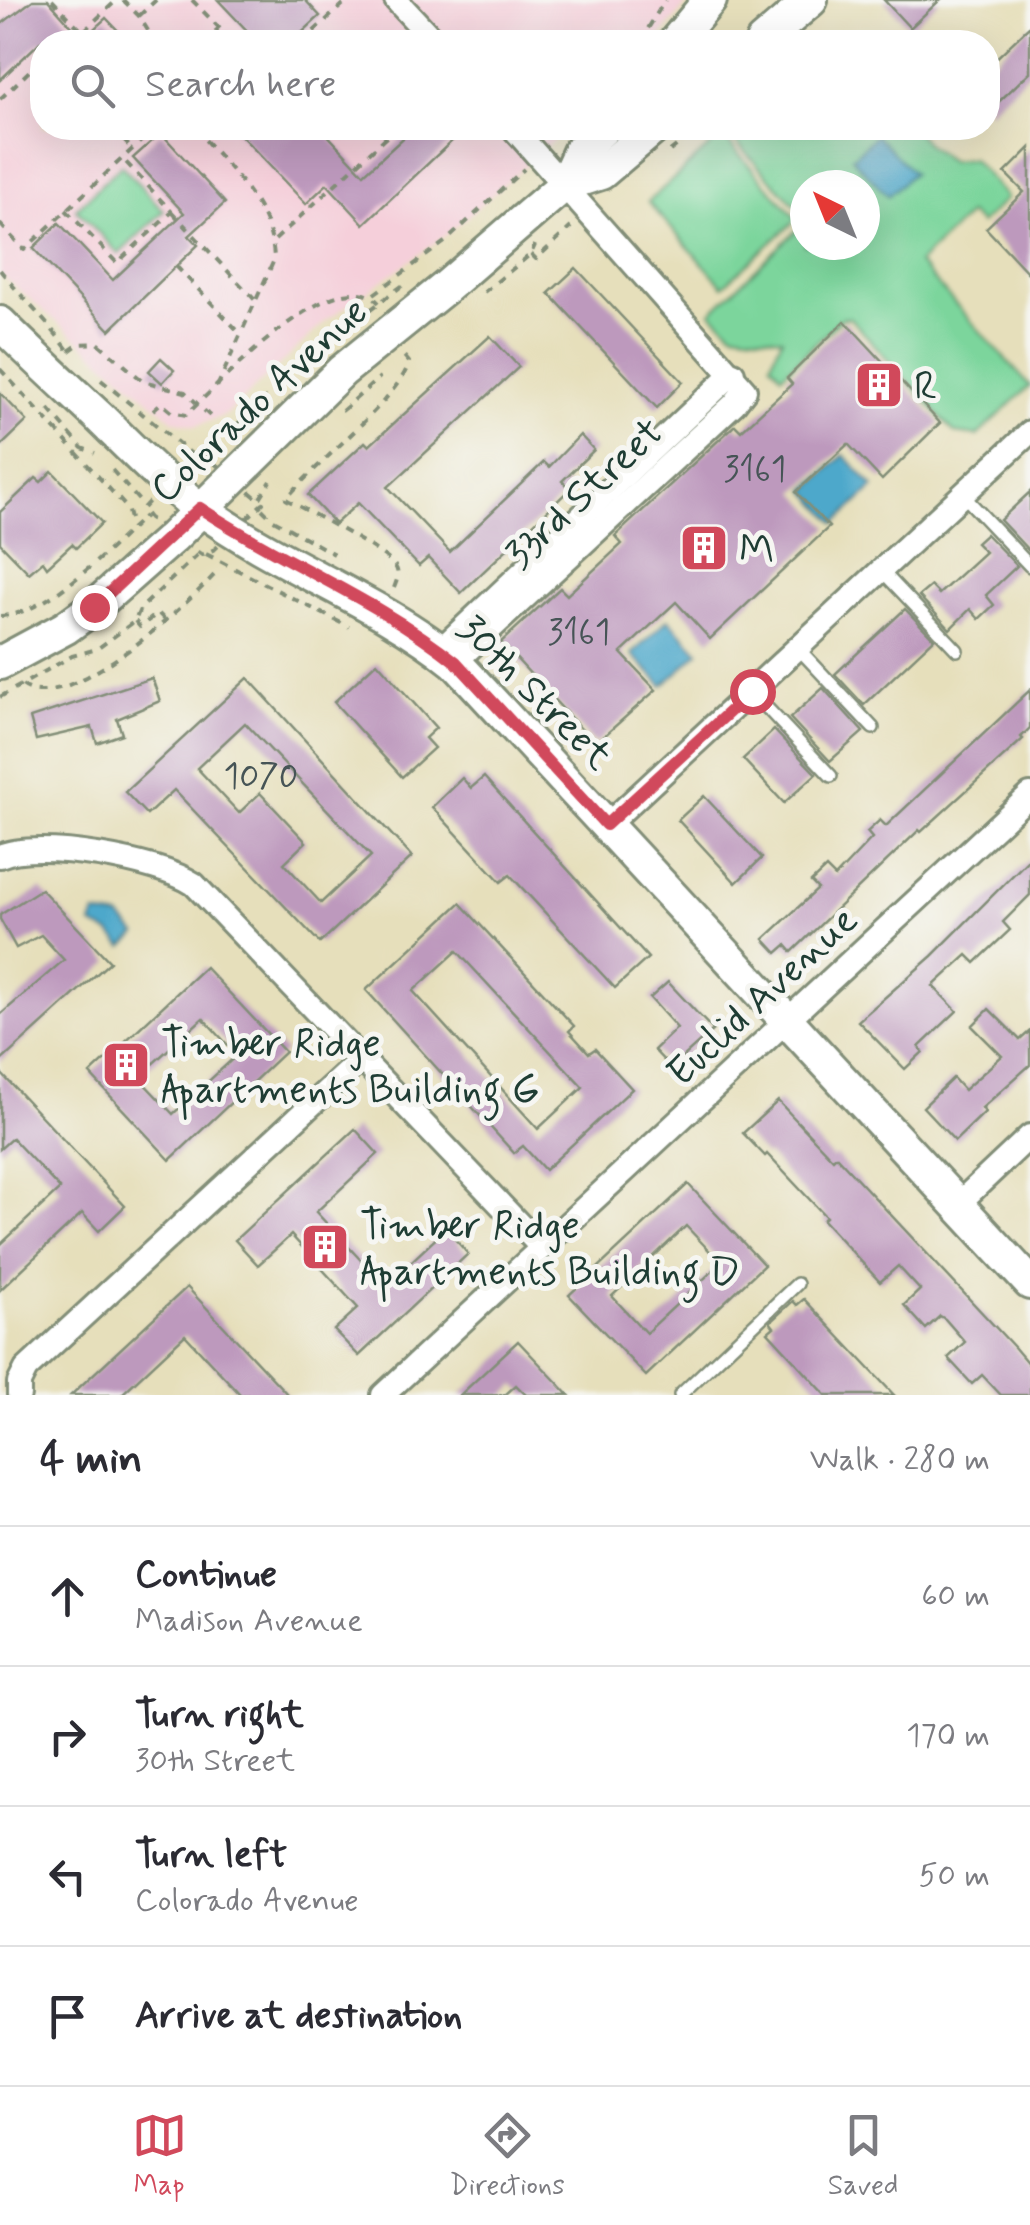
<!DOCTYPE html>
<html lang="en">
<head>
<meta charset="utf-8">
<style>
	:root { --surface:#fff; --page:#f2f2f3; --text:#2b2b33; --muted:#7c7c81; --line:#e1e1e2; --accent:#d1495b }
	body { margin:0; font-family:Mynerve,sans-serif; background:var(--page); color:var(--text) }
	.compass { position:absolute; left:790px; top:170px; width:90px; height:90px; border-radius:50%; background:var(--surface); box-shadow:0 10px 40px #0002; rotate:317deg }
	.stop { position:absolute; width:30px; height:30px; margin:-22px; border:8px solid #d1495b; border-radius:50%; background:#fff }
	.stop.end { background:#d1495b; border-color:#fff; box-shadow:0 2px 10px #0008 }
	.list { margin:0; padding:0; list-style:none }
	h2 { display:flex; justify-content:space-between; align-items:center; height:130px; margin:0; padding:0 40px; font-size:42px }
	h2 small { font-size:32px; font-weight:400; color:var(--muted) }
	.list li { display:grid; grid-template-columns:65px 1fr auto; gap:30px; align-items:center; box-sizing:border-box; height:140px; padding:0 40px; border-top:2px solid var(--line) }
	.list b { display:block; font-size:38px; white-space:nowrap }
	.list p { margin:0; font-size:32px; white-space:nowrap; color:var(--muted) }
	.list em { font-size:32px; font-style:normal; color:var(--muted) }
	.icon { flex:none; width:55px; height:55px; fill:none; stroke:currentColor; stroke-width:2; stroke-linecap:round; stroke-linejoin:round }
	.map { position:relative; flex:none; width:1030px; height:1395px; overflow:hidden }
	.search { position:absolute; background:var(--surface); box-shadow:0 10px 40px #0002; left:30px; right:30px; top:30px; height:110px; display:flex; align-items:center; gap:25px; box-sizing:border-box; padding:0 35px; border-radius:40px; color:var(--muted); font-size:38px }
	.sheet { height:690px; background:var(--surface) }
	nav { display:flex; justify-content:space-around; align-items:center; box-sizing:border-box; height:140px; border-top:2px solid var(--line); background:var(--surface); font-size:28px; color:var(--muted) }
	nav a { display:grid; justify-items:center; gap:5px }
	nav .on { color:var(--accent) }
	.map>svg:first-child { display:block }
	.built { fill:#f5cfda }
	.green { fill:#7cd59c; stroke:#4e8968; stroke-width:2.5 }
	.water { fill:#4da8cb; stroke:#367280; stroke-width:2.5 }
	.building { fill:#bd99bd; fill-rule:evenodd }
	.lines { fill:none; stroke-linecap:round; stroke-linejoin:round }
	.lane-casing { stroke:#828e78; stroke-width:16 }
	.street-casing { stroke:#828e78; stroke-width:28 }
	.secondary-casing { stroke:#828e78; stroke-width:38 }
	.path { stroke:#828e78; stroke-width:4; stroke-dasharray:8 8; stroke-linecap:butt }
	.lane { stroke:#fff; stroke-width:11 }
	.street { stroke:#fff; stroke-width:22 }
	.secondary { stroke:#fff; stroke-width:32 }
	.route { stroke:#d1495b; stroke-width:12 }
	.labels { text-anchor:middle; stroke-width:10; stroke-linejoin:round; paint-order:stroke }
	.number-label { font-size:35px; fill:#465456 }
	.poi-label { font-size:40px; fill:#1f3d34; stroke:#f6f6f2; text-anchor:start }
	.street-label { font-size:40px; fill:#1f3d34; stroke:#f6f6f2 }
</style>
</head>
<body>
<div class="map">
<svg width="1030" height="1395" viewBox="0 0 1030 1395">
	<rect width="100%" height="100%" fill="#f6f6f2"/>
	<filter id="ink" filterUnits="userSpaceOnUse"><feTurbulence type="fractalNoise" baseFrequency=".01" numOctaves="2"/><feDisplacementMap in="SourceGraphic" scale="20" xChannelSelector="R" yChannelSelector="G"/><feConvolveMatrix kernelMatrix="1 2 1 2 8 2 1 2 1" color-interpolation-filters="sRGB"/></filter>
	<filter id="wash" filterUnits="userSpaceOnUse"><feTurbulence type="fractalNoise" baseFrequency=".0048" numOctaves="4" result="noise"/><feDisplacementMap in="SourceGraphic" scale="40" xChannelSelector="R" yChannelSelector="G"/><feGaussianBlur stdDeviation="2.25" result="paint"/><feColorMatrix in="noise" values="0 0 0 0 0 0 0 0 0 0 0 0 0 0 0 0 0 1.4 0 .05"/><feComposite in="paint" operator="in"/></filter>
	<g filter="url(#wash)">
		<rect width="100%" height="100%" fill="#e6dfbb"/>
		<!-- built -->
		<polygon class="built" points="0,0 690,0 656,42 42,42 42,128 568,128 445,236 327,320 226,415 195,426 173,420 0,274"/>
		<!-- green -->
		<g class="green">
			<polygon points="723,128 913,128 929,146 950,161 972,159 1007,198 980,224 969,214 918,263 1030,386 977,436 955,433 850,318 842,318 782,375 771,363 782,338 733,332 711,312 805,222 805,245 865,245 865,185 805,185 805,216"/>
			<polygon points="722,135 797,219 723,286 648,202"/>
			<polygon points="121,165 164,211 119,254 76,209"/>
		</g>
		<!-- water -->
		<g class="water">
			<polygon points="876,135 913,173 888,196 852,158"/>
			<polygon points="844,455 874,487 836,523 806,490"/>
			<polygon points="668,619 699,652 663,686 632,654"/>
			<polygon points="95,914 121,918 137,935 123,947 110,933 92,925"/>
		</g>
		<g id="blocks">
			<!-- building -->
			<g class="building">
				<polygon points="33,0 48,0 83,39 106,18 129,42 40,42 0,80 0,25"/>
				<polygon points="218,0 305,0 320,16 292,42 258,42"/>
				<polygon points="884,0 940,0 910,28"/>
				<polygon points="1030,26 1030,72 988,112 988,66"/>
				<polygon points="234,128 321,128 364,174 414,128 439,128 452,141 364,224 327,184 306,204"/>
				<polygon points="161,133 225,203 189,236 198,245 110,330 33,248 59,223 113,280 184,213 133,158"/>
				<polygon points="1030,148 1030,275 986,228 1024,192 1005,173"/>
				<polygon points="576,268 683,382 657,408 549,293"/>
				<polygon points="845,321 940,423 882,480 848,444 796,492 829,527 710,639 676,602 621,653 656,690 595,744 501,642 560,588 567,595 622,544 615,536 735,425 741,431 792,384 787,378"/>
				<polygon points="490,336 519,367 388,487 450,552 544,462 549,467 580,435 594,450 562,481 570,489 461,593 428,558 419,566 358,503 335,524 308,495 365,442 369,446"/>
				<polygon points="161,358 174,370 162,383 149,371"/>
				<polygon points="0,393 27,421 0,447"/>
				<polygon points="52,471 102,523 76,548 72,544 47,567 43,561 29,573 0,543 0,512 36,478 41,482"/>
				<polygon points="1030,492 1030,552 1000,520"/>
				<polygon points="986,534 1017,566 986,595 994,605 979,619 970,609 950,629 919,596 931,586 939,594 985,552 976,543"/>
				<polygon points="905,609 934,639 864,705 835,674"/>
				<polygon points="377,662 436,728 425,738 434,748 402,777 334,702"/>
				<polygon points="152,678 160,701 117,719 122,734 97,743 92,727 36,740 30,718"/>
				<path d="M248,678L412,857L320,943L174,790L147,815L125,792ZM245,723L371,856L321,903L284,863L306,842L260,793L239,813L197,768Z"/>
				<polygon points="823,688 863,732 830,761 790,718"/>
				<polygon points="1030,690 1030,728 1021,737 1023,739 921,832 919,830 792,952 786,945 777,953 764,939 818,889 811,882 826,868 835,877 872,838 867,832 880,820 886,826"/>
				<polygon points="774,730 816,774 784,803 743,759"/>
				<polygon points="484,777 648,958 615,988 510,875 501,882 432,807 462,778 471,788"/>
				<polygon points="704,796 762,858 736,883 678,820"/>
				<polygon points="1030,858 1030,895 1003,922 1010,930 975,963 967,955 933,986 957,1011 919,1047 923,1052 905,1069 858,1021 932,956"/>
				<polygon points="41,889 110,962 0,1062 0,1015 64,960 41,935 16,948 0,919 0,915"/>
				<path d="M460,903L574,1026L569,1031L589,1053L595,1049L632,1089L545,1170L523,1146L514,1153L366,990ZM457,951L583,1087L538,1129L413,991Z"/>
				<path d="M205,967L285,1052L170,1160L90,1074ZM203,1018L237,1055L173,1114L138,1077Z"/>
				<polygon points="668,982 713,1030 671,1068 654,1050 677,1028 650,998"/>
				<polygon points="989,1009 1020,1040 1030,1031 1030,1065 982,1108 985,1112 955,1141 923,1107 953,1078 964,1090 1002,1056 972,1026"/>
				<polygon points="0,1072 125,1206 99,1231 82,1213 0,1290 0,1245 60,1189 12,1138 0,1149"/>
				<polygon points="778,1101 833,1159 836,1156 1014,1347 1030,1366 1030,1395 1001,1395 982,1375 972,1384 948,1358 965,1342 945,1319 940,1316 926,1329 904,1305 920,1290 898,1266 880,1282 823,1220 826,1217 767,1154 765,1156 743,1133"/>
				<polygon points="355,1129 378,1154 316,1212 385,1286 446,1229 468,1254 359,1356 334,1330 358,1308 291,1235 258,1265 235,1240"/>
				<path d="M688,1184L764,1265L646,1376L569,1295ZM686,1226L721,1263L646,1333L612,1296Z"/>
				<polygon points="187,1287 288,1395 241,1395 185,1335 121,1395 71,1395"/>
				<polygon points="804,1299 894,1395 826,1395 768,1332 774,1327 770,1322 793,1301 797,1305"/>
				<polygon points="518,1341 569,1395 526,1395 516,1385 505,1395 460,1395"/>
			</g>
		</g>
	</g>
	<g filter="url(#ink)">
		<use href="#blocks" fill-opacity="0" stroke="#828e78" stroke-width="2.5"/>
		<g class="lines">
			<!-- lane casing -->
			<g class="lane-casing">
				<g id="lane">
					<polyline points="963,495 1030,566"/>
					<polyline points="881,570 957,650"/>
					<polyline points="797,647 873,728"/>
					<polyline points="751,691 831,776"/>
					<polyline points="680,1395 797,1284"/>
				</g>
			</g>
			<!-- street casing -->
			<g class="street-casing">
				<g id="street">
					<polyline points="396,0 435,42"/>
					<polyline points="440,650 733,373"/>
					<polyline points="455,662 734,404 745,390 513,128"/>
					<polyline points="607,825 1030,432"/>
					<path d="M0,856C38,839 159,861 194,884L542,1248"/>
					<polyline points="958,1204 1030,1136"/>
					<polyline points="19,1395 19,1383 26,1369 361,1059"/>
					<polyline points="383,1395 1030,795"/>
				</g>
			</g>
			<!-- secondary casing -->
			<g class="secondary-casing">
				<g id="secondary">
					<polyline points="675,42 710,0"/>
					<polyline points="762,42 811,0"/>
					<polyline points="564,185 579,152 604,128"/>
					<path d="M0,323C32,355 66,386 99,417C132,449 164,483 201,509C282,568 377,599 455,662L1030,1283"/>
					<polyline points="0,663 65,628 94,607 173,537 342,371 446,287 564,185 601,173 654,128"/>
				</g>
			</g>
			<!-- path -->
			<g class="path">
				<polyline points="52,0 83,32"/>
				<polyline points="123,0 139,16 155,42"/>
				<polyline points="192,0 233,42"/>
				<polyline points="139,16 156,0"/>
				<polyline points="72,42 117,0"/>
				<polyline points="137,42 148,32"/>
				<polyline points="203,42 218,29"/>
				<polyline points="302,42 348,0"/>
				<polyline points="640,42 665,0"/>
				<polyline points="0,99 42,59"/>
				<polyline points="112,128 132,149"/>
				<path d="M195,128C227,167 273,206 274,260L217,387"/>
				<polyline points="202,136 211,128"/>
				<polyline points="670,151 698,128"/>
				<polyline points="66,210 117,263 172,212 122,158"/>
				<polyline points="172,212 255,300"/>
				<polyline points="0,224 24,250 155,128"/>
				<polyline points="275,240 396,128"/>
				<polyline points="531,254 536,259 571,227"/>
				<polyline points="176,266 241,334"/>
				<path d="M0,270C22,298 47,321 68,350"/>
				<polyline points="484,292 531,254 535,245"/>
				<polyline points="374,294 446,241 524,169"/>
				<polyline points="69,351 79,344 98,343 143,381 185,392 213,419"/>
				<polyline points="0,369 127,508 130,519"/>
				<polyline points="101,380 194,456"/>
				<polyline points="49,409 82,448 95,453"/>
				<path d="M153,410L161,403L172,412L186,415C219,385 336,256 379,303"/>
				<polyline points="342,411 380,377"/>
				<polygon points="198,455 208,458 263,503 215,549 202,555 149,518 142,509 189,459"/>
				<polyline points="201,456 345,329 407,282"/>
				<polyline points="112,470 142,504"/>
				<polyline points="260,498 271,481"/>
				<polyline points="262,509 272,519 334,554"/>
				<polyline points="206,554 349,627"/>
				<path d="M394,588C397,580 400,574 395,566C384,550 308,512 286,499C314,465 401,396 409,362L404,356"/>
				<path d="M0,616C49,615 109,548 145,516"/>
				<polyline points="135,621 140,627 158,613 165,620"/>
				<path d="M22,685C64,718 186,606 214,575"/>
				<polyline points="0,697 72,656 97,649 135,621 140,609 197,555"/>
			</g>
			<!-- lane -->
			<use href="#lane" class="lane"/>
			<!-- street -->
			<use href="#street" class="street"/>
			<!-- secondary -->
			<use href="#secondary" class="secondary"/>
		</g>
	</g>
	<g class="lines" filter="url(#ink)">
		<!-- route -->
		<path class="route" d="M94,607L200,508C283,563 377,599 456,662L606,825L752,691"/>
	</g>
	<!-- icons -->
	<defs>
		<g id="building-square" transform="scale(2.5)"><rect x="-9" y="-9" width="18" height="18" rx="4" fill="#d1495b" stroke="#f6f6f2"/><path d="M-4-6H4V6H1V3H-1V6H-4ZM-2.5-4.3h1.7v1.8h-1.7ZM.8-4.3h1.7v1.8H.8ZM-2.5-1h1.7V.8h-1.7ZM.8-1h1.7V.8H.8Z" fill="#fff"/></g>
	</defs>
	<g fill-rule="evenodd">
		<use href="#building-square" x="879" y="385"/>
		<use href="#building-square" x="704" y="548"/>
		<use href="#building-square" x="126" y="1065"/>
		<use href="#building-square" x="325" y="1247"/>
	</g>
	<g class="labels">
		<!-- number labels -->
		<g class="number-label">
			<text x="755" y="480">3161</text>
			<text x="579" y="643">3161</text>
			<text x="261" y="787">1070</text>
		</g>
		<!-- poi labels -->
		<g class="poi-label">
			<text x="914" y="399">R</text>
			<text x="739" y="562">M</text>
			<text x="161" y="1056">Timber Ridge<tspan x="161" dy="46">Apartments Building G</tspan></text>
			<text x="360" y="1238">Timber Ridge<tspan x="360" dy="46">Apartments Building D</tspan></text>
		</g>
		<!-- street labels -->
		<g class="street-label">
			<text transform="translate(258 399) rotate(-43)" y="14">Colorado Avenue</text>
			<text transform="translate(583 492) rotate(-43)" y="14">33rd Street</text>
			<text transform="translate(536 691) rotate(45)" y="14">30th Street</text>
			<text transform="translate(761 995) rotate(-43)" y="14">Euclid Avenue</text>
		</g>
	</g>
</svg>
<svg class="compass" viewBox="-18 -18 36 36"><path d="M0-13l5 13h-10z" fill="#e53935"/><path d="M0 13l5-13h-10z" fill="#7c7c81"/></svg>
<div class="stop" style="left:752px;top:691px"></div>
<div class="stop end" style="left:94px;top:607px"></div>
<div class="search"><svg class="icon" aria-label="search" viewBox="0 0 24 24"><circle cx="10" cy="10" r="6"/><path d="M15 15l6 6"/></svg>Search here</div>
</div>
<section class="sheet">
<h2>4 min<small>Walk · 280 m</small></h2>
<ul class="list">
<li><svg class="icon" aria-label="ahead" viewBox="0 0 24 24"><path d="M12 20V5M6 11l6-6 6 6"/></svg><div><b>Continue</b><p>Madison Avenue</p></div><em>60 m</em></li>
<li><svg class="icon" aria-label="right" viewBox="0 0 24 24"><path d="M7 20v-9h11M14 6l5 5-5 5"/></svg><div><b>Turn right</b><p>30th Street</p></div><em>170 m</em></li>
<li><svg class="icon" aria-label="left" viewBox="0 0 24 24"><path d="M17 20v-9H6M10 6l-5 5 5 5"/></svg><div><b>Turn left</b><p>Colorado Avenue</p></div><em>50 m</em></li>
<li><svg class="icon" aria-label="arrive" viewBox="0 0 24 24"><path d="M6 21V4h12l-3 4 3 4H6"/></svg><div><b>Arrive at destination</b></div></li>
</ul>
</section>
<nav>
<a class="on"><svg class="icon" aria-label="map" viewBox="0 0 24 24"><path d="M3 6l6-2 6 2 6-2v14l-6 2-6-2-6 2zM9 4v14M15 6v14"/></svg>Map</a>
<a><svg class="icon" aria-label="directions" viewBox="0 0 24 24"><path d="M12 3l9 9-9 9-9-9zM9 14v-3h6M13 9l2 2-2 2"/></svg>Directions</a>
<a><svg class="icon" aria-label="saved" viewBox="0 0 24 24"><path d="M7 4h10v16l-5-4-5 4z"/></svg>Saved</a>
</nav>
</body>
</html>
